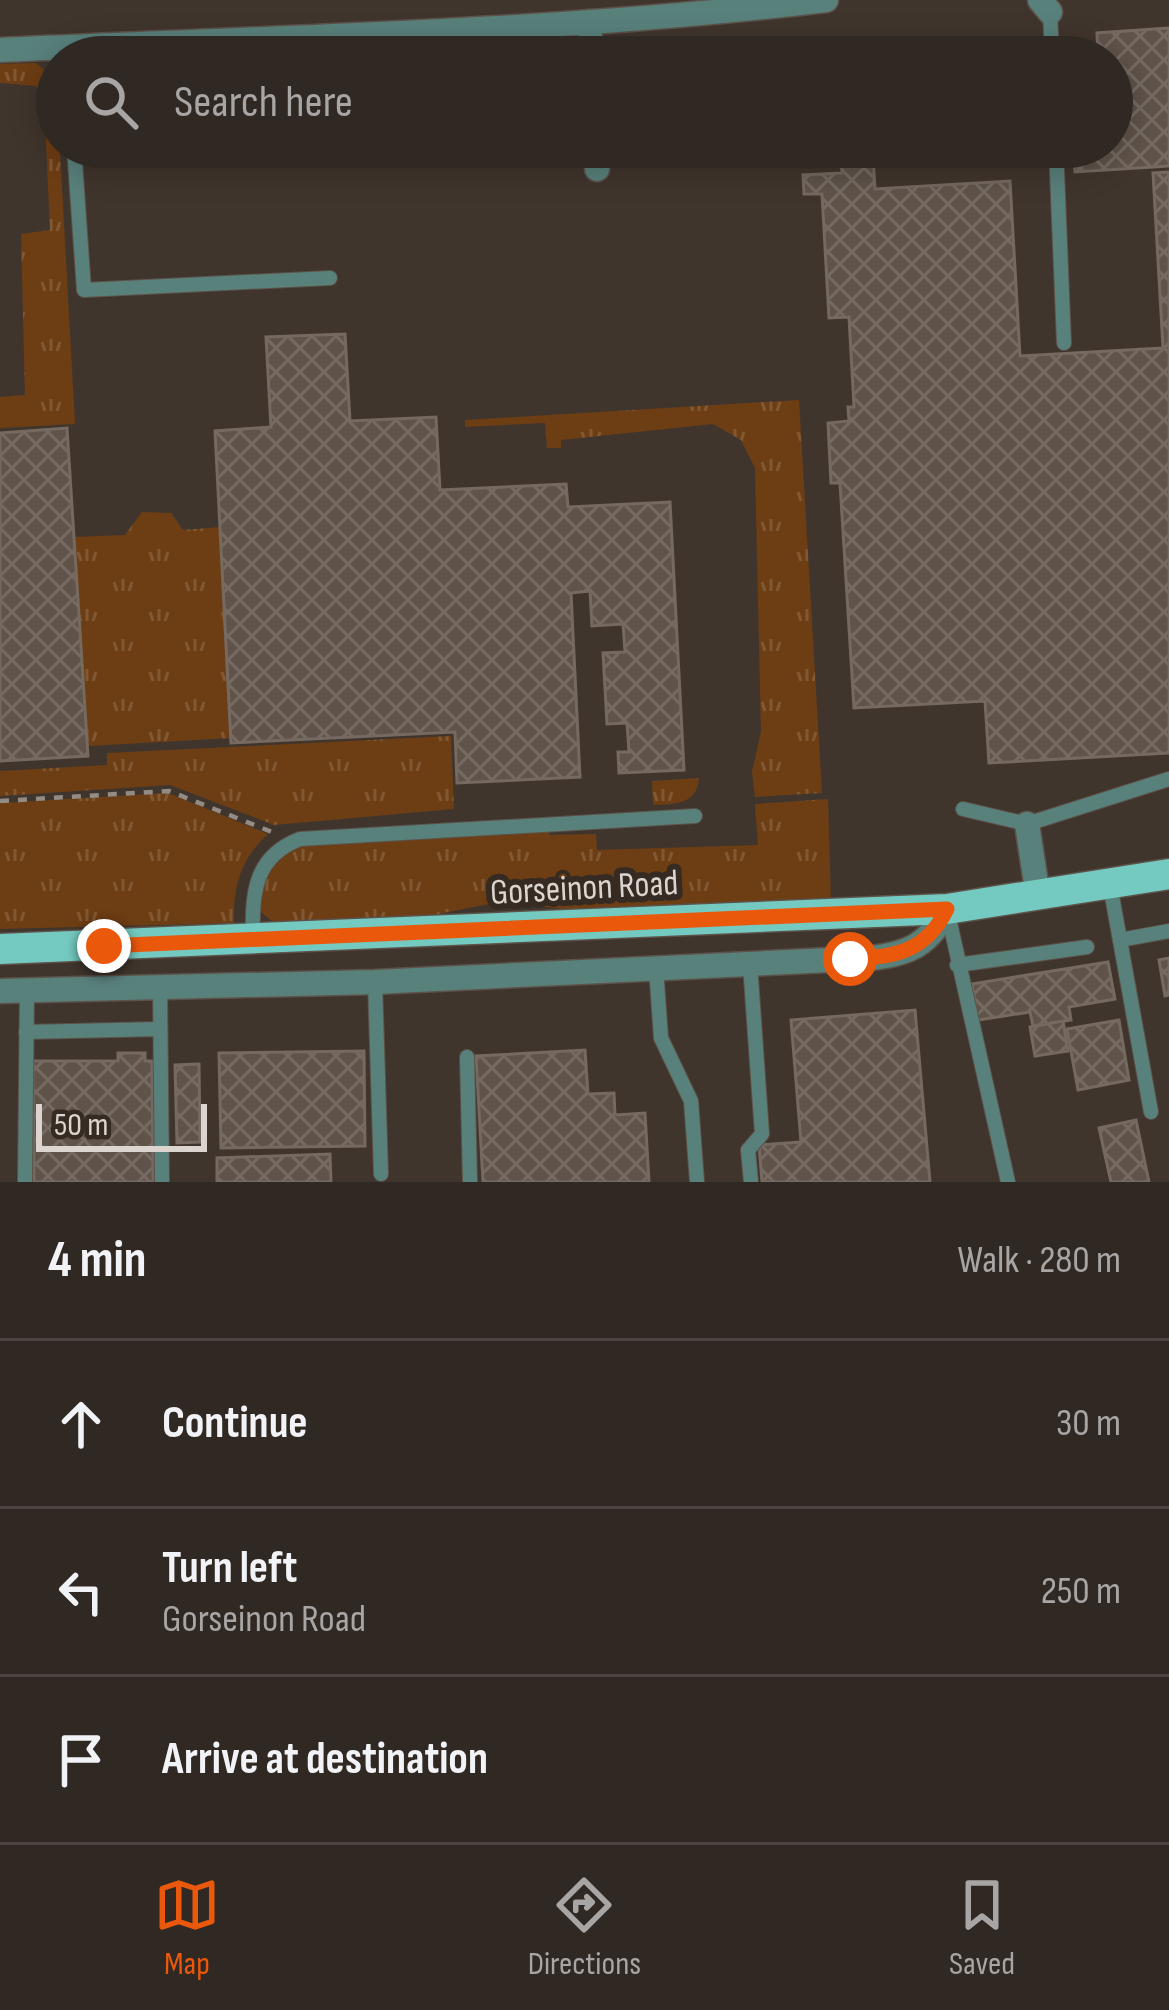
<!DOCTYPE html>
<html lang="en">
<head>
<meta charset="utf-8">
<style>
	:root { --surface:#302822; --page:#38302a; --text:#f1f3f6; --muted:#a8a6a5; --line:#4b4440; --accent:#ea580c }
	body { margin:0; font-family:"Sofia Sans Condensed",sans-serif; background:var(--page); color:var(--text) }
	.scale { position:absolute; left:36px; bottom:30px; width:171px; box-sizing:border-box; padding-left:12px; border:6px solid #dbd4cf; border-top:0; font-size:33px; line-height:42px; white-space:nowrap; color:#dbd4cf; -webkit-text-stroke:9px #362b23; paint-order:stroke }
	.stop { position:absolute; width:36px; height:36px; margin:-27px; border:9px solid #ea580c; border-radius:50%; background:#fff }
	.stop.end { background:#ea580c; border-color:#fff; box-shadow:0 3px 12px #0008 }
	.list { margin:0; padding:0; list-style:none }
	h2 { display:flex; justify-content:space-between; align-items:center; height:156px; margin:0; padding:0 48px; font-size:51px }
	h2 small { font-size:39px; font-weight:400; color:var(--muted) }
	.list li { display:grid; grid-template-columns:78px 1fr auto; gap:36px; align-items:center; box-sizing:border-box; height:168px; padding:0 48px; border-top:3px solid var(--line) }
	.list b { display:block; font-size:45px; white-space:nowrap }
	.list p { margin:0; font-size:39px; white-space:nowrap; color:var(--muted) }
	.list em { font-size:39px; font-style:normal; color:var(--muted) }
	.icon { flex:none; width:66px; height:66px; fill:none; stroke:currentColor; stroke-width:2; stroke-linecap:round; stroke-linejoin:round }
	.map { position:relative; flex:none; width:1169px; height:1182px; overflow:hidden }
	.search { position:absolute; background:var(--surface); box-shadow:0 6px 30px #0003; left:36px; right:36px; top:36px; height:132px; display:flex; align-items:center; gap:30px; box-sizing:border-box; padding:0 42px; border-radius:66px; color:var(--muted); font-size:45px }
	.sheet { height:660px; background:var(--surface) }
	nav { display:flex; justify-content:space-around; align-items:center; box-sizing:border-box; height:168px; border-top:3px solid var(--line); background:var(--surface); font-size:33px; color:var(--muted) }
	nav a { display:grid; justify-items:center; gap:6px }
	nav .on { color:var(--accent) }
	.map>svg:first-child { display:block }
	.grass { fill:url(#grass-tufts) }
	.building { fill:url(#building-cross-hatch); stroke:#756960; stroke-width:3 }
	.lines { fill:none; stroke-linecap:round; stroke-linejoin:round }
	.lane-casing { stroke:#5c524a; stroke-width:16 }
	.street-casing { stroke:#5c524a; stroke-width:27 }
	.primary-casing { stroke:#5c524a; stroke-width:33 }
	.path { stroke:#948b85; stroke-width:4.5; stroke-dasharray:9 9; stroke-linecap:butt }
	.lane { stroke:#59817c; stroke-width:14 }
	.street { stroke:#59817c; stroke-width:24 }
	.primary { stroke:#74cac1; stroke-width:30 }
	.route { stroke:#ea580c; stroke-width:15 }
	.labels { text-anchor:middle; stroke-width:12; stroke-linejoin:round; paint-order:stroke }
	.street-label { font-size:36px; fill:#dbd4cf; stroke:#362b23 }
</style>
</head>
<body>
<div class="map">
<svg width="1169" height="1182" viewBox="0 0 1169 1182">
	<defs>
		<pattern id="grass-tufts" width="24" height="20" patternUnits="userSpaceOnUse" patternTransform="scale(3)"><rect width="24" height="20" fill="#6d3d13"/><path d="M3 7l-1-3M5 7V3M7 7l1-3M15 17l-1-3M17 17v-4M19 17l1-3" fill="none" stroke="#815834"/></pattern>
		<pattern id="building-cross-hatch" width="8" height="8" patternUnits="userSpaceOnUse" patternTransform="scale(3)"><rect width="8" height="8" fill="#5f534a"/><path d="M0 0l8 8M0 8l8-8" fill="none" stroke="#756b63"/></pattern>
	</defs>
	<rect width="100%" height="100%" fill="#40352d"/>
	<!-- grass -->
	<g class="grass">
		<polygon points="36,63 52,76 57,97 75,424 0,428 0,397 25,395 21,234 50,230 44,99 36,86 0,83 0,64"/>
		<polygon points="799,400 822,793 755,797 752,772 761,732 755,468 741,440 713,424 561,440 561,448 547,448 545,423 465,427 465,420"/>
		<polygon points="142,512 171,513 183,530 220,527 231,738 88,746 74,537 125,535"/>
		<polygon points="451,736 454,809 274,825 170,785 0,796 0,771 107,765 107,753"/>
		<path d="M699,778C697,805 675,804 653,805L652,781Z"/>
		<path d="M168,793L268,834C240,859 233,888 234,923L0,929V803Z"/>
		<polygon points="828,799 831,900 591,912 499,902 413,919 274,923 261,912 262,875 278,856 298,845 549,831 550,835 596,834 597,850 758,845 755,804"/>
	</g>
	<!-- building -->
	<g class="building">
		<polygon points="1169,28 1169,166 1075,172 1074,147 1112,147 1112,57 1098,57 1097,33"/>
		<polygon points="873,156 875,189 1010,181 1020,356 1163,348 1153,173 1169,172 1169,753 989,763 985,701 854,708 840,483 831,483 828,423 849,421 848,407 854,407 849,317 829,318 822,194 804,194 803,175 842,173 841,158"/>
		<polygon points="345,334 350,421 436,417 440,490 566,484 568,507 670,502 684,770 619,773 618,752 629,752 627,723 607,724 603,653 625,652 623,624 592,626 590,591 571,593 580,777 457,783 455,732 231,743 215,431 271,427 266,337"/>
		<polygon points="67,428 88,756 0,761 0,433"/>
		<polygon points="1169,958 1169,995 1165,996 1159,960"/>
		<polygon points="1108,962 1115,999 1069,1007 1071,1020 1033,1026 1030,1012 978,1020 972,984"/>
		<polygon points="915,1010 930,1182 762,1182 759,1145 801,1142 791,1020"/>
		<polygon points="1119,1020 1129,1080 1078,1090 1067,1029"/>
		<polygon points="1063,1021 1068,1051 1035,1056 1030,1027"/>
		<polygon points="585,1050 588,1094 614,1093 615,1115 645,1113 649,1182 483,1182 476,1056"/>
		<polygon points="364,1051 365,1146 221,1148 219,1053"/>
		<polygon points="118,1053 145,1053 145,1061 152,1061 153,1182 34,1182 33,1061 118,1061"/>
		<polygon points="199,1064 200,1142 177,1143 175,1065"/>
		<polygon points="1136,1120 1149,1182 1111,1182 1099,1128"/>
		<polygon points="330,1154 331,1182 217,1182 217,1158"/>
	</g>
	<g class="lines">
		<!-- lane casing -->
		<g class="lane-casing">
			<g id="lane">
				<polyline points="1050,12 1052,57"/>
				<polyline points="74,147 84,290 330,278"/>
				<polyline points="1056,147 1064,343"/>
				<polyline points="963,809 1027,824 1169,779"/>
				<polyline points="1110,885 1151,1112"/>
				<polyline points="948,914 1008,1182"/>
				<path d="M253,940C252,895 253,857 300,839L695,816"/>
				<polyline points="1120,940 1169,931"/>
				<polyline points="750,964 762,1134 748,1150 751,1182"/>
				<polyline points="957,965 1087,947"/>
				<polyline points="656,968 661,1038 691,1101 697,1182"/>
				<polyline points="375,982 381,1174"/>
				<polyline points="160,987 162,1182"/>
				<polyline points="26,1032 160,1029"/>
				<polyline points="467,1057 470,1182"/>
				<polyline points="25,1182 27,990"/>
			</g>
		</g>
		<!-- street casing -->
		<g class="street-casing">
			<g id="street">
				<polyline points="1040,0 1050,12"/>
				<polyline points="589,22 591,57"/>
				<path d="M0,50C275,37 553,33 826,0"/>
				<polyline points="596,147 597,169"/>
				<polyline points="1027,824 1038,896"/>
				<path d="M0,991L375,982L871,958C909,954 930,944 947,909"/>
			</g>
		</g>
		<!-- primary casing -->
		<g class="primary-casing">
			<polyline id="primary" points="0,949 947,909 1169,874"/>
		</g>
		<!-- path -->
		<polyline class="path" points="0,801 169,791 272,832"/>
		<!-- lane -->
		<use href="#lane" class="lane"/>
		<!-- street -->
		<use href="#street" class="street"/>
		<!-- primary -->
		<use href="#primary" class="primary"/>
	</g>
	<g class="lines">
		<!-- route -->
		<path class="route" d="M104,946L947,909C926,952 895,957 850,959"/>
	</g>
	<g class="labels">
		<!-- street labels -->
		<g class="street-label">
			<text transform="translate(584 886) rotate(-3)" y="13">Gorseinon Road</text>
		</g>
	</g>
</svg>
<div class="scale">50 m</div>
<div class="stop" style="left:850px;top:959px"></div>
<div class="stop end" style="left:104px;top:946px"></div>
<div class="search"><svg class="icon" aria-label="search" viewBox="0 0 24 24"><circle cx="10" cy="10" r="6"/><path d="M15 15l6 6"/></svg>Search here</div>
</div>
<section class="sheet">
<h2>4 min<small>Walk · 280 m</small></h2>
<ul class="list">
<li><svg class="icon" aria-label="ahead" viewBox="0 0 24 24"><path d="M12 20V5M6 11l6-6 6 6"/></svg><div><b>Continue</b></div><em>30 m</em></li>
<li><svg class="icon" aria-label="left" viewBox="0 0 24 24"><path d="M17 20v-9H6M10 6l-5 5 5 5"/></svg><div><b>Turn left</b><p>Gorseinon Road</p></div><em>250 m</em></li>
<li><svg class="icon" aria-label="arrive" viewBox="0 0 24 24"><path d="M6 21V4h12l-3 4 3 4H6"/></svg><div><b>Arrive at destination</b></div></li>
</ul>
</section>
<nav>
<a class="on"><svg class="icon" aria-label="map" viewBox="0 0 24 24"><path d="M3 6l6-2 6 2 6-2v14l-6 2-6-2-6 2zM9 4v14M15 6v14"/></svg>Map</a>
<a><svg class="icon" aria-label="directions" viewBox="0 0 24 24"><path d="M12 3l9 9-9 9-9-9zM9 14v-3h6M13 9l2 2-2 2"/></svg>Directions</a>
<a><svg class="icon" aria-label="saved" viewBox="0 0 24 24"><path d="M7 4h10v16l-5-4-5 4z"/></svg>Saved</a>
</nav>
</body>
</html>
